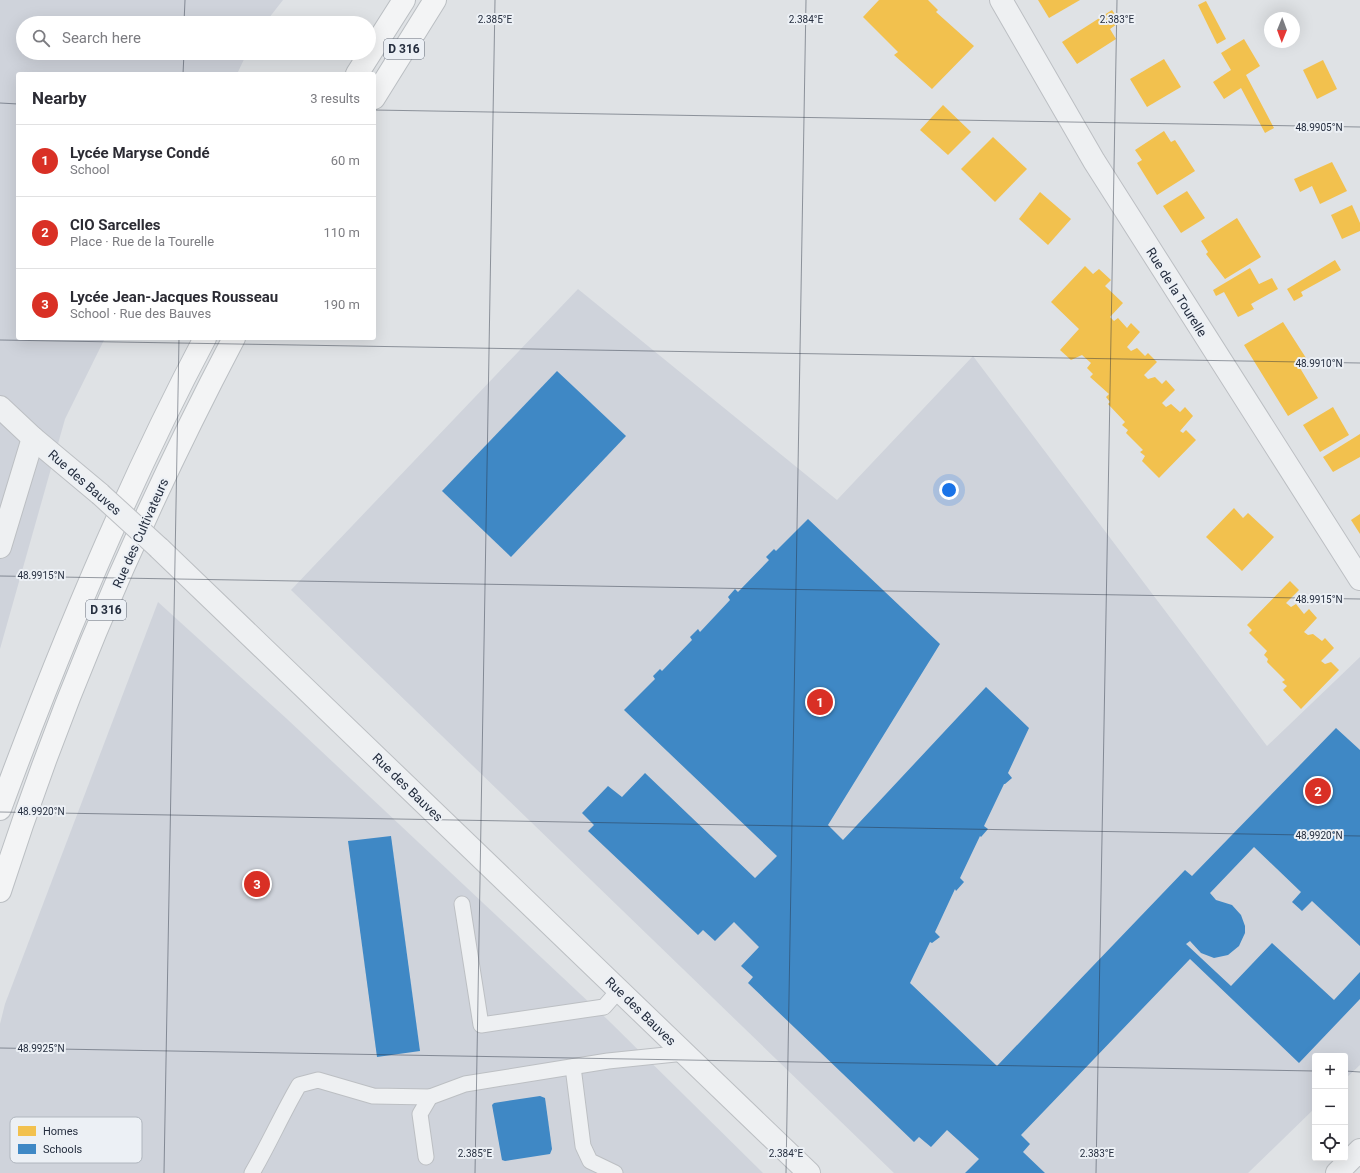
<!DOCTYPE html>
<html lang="en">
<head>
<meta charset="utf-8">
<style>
	:root { --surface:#fff; --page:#f2f2f3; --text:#2b2b33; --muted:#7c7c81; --line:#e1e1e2; --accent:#d93025 }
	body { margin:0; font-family:Roboto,sans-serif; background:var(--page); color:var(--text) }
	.controls { position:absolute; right:12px; bottom:12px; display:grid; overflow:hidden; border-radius:4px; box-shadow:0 4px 16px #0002 }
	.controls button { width:36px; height:36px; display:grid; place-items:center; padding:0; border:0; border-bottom:1px solid var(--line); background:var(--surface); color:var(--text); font:20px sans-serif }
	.compass { position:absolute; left:1264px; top:12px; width:36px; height:36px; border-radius:50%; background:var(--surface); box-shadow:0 4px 16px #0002; rotate:181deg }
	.you { position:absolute; left:949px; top:490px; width:14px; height:14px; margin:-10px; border:3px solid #fff; border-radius:50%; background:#1a73e8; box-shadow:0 0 0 6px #1a73e833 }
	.badge { display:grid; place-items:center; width:26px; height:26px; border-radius:50%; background:var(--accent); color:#fff; font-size:13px; font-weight:700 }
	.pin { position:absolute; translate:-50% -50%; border:2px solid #fff; box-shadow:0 1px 4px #0006 }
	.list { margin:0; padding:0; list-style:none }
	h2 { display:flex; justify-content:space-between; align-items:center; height:52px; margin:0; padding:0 16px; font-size:17px }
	h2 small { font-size:13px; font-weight:400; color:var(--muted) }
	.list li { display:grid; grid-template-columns:26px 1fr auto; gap:12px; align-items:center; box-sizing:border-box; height:72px; padding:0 16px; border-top:1px solid var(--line) }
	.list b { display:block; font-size:15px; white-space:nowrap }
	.list p { margin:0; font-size:13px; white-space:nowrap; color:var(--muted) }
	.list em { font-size:13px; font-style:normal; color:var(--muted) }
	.icon { flex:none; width:22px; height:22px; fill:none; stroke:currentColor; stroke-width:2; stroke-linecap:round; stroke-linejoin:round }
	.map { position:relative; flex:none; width:1360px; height:1173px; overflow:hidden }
	.search { position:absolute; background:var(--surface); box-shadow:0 4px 16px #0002; left:16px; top:16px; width:360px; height:44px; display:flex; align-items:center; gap:10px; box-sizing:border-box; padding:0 14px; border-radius:22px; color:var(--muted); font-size:15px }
	.panel { position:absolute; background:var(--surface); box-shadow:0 4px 16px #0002; left:16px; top:72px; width:360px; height:268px; border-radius:4px }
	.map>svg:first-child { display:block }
	.built { fill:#cfd3db }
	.homes { fill:#f2c14e }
	.schools { fill:#3f88c5 }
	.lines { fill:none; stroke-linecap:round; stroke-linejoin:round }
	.service-casing { stroke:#bcbfc3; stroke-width:17 }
	.minor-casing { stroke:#bcbfc3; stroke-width:24 }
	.tertiary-casing { stroke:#bcbfc3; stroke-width:24 }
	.primary-casing { stroke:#bbbfc3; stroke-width:24 }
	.service { stroke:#eef0f2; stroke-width:15 }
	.minor { stroke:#eef0f2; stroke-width:22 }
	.tertiary { stroke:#eef0f2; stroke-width:22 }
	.primary { stroke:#f3f4f5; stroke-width:22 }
	.tertiary-bridge-casing { stroke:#bcbfc3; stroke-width:24; stroke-linecap:butt }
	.tertiary-bridge { stroke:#eef0f2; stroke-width:22 }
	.ticks { fill:none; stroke:#252e3f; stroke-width:1; stroke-opacity:0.45 }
	.labels { text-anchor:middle; stroke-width:4; stroke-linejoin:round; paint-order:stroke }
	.shield { fill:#ecf0f5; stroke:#616876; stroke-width:1 }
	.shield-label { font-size:12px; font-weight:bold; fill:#252e3f }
	.street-label { font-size:13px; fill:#252e3f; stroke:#ecf0f5 }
	.key { fill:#ecf0f5; stroke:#b0b6be; stroke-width:1 }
	.key-label { font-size:11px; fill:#252e3f }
	.ticks-label { font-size:10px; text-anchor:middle; fill:#252e3f; stroke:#ecf0f5; stroke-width:4; stroke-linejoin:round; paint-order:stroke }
</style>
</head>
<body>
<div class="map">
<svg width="1360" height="1173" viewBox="0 0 1360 1173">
	<rect width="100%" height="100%" fill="#dfe2e5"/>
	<!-- built -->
	<g class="built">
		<polygon points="0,0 283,0 265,23 23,23 23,53 247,53 237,74 18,74 18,338 105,338 65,419 0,649"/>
		<polygon points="578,289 837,500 973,356 1267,746 1360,657 1360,1065 1345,1079 1345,1056 1315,1056 1315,1108 1248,1173 894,1173 291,590"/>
		<polygon points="158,602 287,719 609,1021 763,1173 0,1173 0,1024 5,1004"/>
	</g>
	<!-- homes -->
	<g class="homes">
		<polygon points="879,0 928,0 938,10 936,12 974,46 932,89 894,55 898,52 863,17"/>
		<polygon points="1038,0 1080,0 1049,18"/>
		<polygon points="1206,1 1226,39 1217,44 1198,5"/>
		<polygon points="1112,10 1120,22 1110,29 1116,39 1077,64 1062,42"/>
		<polygon points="1244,39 1260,66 1246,75 1274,128 1265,133 1241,88 1224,99 1213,82 1231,70 1221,53"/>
		<polygon points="1164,59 1181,87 1147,107 1130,79"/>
		<polygon points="1323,60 1337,89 1317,99 1303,70"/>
		<polygon points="943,105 971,132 948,155 920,130"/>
		<polygon points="1164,131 1171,142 1175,140 1195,171 1157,195 1137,163 1142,160 1135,150"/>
		<polygon points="993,137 1027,169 995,202 961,169"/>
		<polygon points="1332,162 1347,191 1320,204 1312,186 1300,192 1294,179"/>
		<polygon points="1187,191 1205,218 1181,233 1163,206"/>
		<polygon points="1040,192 1071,219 1048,245 1019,219"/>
		<polygon points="1352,205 1360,223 1360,231 1342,239 1331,215"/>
		<polygon points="1237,218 1261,257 1225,279 1206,254 1208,252 1201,241"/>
		<polygon points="1335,260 1341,270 1301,292 1303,296 1294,301 1287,289"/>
		<polygon points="1085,266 1093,274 1099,269 1111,280 1105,286 1123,303 1110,317 1114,321 1118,318 1127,328 1131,323 1140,332 1127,347 1131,351 1137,348 1145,356 1148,353 1157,362 1144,375 1148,379 1155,377 1162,384 1166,380 1175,390 1162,403 1166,407 1171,404 1180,412 1185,407 1193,416 1180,431 1183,433 1186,430 1196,440 1159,478 1142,461 1145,456 1140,452 1143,450 1126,433 1128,430 1122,425 1125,422 1108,404 1110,402 1106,397 1109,394 1090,377 1093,374 1087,368 1091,363 1082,355 1071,360 1060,350 1079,329 1051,302"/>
		<polygon points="1250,268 1259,284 1272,278 1278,289 1251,304 1254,309 1238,317 1224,292 1216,296 1213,290"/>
		<polygon points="1283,322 1306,358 1297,363 1318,398 1288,416 1244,345"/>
		<polygon points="1333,407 1349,435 1320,452 1303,425"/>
		<polygon points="1360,434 1360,457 1333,472 1323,457"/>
		<polygon points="1234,508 1243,518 1248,513 1274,537 1242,571 1206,537"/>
		<polygon points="1360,514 1360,534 1351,520"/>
		<polygon points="1290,581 1299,590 1286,603 1291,607 1296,604 1304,614 1309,609 1317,618 1304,632 1308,635 1313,634 1322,641 1325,638 1334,648 1321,661 1325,664 1331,662 1339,670 1301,709 1283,690 1287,686 1282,682 1285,680 1267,662 1268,659 1264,655 1267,651 1249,633 1252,630 1247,625"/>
	</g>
	<!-- schools -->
	<g class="schools">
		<polygon points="557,371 626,436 511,557 442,491"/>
		<polygon points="808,519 940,644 828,825 843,840 986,687 1029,728 1008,773 1012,778 1005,784 1004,784 984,826 988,829 981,837 980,836 960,878 964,882 956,891 955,889 935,932 940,937 932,943 930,942 910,983 997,1066 1185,870 1192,876 1336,728 1360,750 1360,946 1312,901 1302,911 1292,902 1301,892 1254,847 1210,893 1216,900 1232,905 1241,915 1245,926 1245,933 1239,946 1228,955 1214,958 1201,953 1190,941 1186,944 1231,986 1272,943 1334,1000 1360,972 1360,999 1299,1063 1190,959 1021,1135 1030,1144 1023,1152 1045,1173 965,1173 979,1159 947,1130 931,1147 919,1137 914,1142 748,983 753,977 741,966 759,947 734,922 715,941 703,930 698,935 588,831 594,825 582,813 608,786 622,797 645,773 755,878 777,856 624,710 655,679 653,676 660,669 662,671 692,640 690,637 698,629 700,632 730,600 728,597 735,589 738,592 769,560 766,557 774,549 776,551"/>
		<polygon points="391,836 420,1051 377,1057 348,841"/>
		<polygon points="540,1096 545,1098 552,1149 550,1154 505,1161 502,1160 492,1105 494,1103"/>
	</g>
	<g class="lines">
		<!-- service casing -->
		<g class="service-casing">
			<g id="service">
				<polyline points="462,904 481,1025 604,1007 619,990"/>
				<polyline points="573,1067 583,1146 590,1161 615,1173"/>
				<polyline points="426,1157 420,1114 430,1097 465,1084 608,1061 685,1053"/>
				<path d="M252,1173C269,1144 282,1114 299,1085L318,1080L373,1096L430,1097"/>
			</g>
		</g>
		<!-- minor casing -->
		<g class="minor-casing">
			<g id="minor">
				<polyline points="1001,0 1094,161 1360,579"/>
				<polyline points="0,547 33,438"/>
				<polyline points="1337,1173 1360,1150"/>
			</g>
		</g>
		<!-- tertiary casing -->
		<g class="tertiary-casing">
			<g id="tertiary">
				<polyline points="0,407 33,438 100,494"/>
				<polyline points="159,548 809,1173"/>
			</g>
		</g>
		<!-- primary casing -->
		<g class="primary-casing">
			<g id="primary">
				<polyline points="357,74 404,0"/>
				<polyline points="374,98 435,0"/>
				<path d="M0,809C59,649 125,489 205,338"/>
				<path d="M0,891C61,701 141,515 234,338"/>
			</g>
		</g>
		<!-- service -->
		<use href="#service" class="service"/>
		<!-- minor -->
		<use href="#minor" class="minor"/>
		<!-- tertiary -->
		<use href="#tertiary" class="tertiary"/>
		<!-- primary -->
		<use href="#primary" class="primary"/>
		<!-- tertiary-bridge casing -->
		<g class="tertiary-bridge-casing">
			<polyline id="tertiary-bridge" points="100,494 159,548"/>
		</g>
		<!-- tertiary-bridge -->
		<use href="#tertiary-bridge" class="tertiary-bridge"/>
	</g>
	<!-- ticks -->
	<path class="ticks" d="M184,23L185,0M183,74L184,53M0,103L18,104M374,110L1360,127M0,340L1360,363M0,576L1360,599M0,812L1360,836M0,1048L1315,1071M1345,1071L1360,1072M164,1173L179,338M475,1173L495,0M786,1173L806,0M1096,1173L1117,0"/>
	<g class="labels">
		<!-- shield labels -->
		<g class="shield">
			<rect x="384" y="39" width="40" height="20" rx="3"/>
			<rect x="86" y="600" width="40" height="20" rx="3"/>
		</g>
		<g class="shield-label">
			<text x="404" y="53">D 316</text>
			<text x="106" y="614">D 316</text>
		</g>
		<!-- street labels -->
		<g class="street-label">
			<text transform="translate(1177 292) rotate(58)" y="5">Rue de la Tourelle</text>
			<text transform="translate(85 482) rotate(41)" y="5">Rue des Bauves</text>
			<text transform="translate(140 533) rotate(-66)" y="5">Rue des Cultivateurs</text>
			<text transform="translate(408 787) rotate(44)" y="5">Rue des Bauves</text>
			<text transform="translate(641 1011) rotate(44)" y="5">Rue des Bauves</text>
		</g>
	</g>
	<!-- legend -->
	<rect x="10" y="1117" width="132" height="46" rx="6" class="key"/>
	<rect x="18" y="1126" width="18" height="10" fill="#f2c14e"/>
	<rect x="18" y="1144" width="18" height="10" fill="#3f88c5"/>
	<g class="key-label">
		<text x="43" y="1135">Homes</text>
		<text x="43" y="1153">Schools</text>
	</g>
	<g class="ticks-label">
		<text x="495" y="23">2.385°E</text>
		<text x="806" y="23">2.384°E</text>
		<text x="1117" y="23">2.383°E</text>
		<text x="1319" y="131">48.9905°N</text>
		<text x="1319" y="367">48.9910°N</text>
		<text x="41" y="579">48.9915°N</text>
		<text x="1319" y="603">48.9915°N</text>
		<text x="41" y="815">48.9920°N</text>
		<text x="1319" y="839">48.9920°N</text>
		<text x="41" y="1052">48.9925°N</text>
		<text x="475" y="1157">2.385°E</text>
		<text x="786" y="1157">2.384°E</text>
		<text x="1097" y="1157">2.383°E</text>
	</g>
</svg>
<div class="controls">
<button>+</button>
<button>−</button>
<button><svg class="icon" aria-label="locate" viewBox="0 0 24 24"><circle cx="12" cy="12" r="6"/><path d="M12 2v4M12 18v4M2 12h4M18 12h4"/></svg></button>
</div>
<svg class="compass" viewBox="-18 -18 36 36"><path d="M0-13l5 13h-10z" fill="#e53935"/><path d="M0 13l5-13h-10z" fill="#7c7c81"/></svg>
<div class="you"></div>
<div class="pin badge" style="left:820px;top:702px">1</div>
<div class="pin badge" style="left:1318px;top:791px">2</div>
<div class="pin badge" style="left:257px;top:884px">3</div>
<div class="search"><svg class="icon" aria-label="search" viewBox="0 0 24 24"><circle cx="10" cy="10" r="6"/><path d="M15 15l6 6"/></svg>Search here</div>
<section class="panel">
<h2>Nearby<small>3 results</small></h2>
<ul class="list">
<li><span class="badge">1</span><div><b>Lycée Maryse Condé</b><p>School</p></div><em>60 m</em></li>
<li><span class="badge">2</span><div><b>CIO Sarcelles</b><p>Place · Rue de la Tourelle</p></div><em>110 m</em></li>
<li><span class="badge">3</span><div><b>Lycée Jean-Jacques Rousseau</b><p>School · Rue des Bauves</p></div><em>190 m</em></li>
</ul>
</section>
</div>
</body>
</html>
